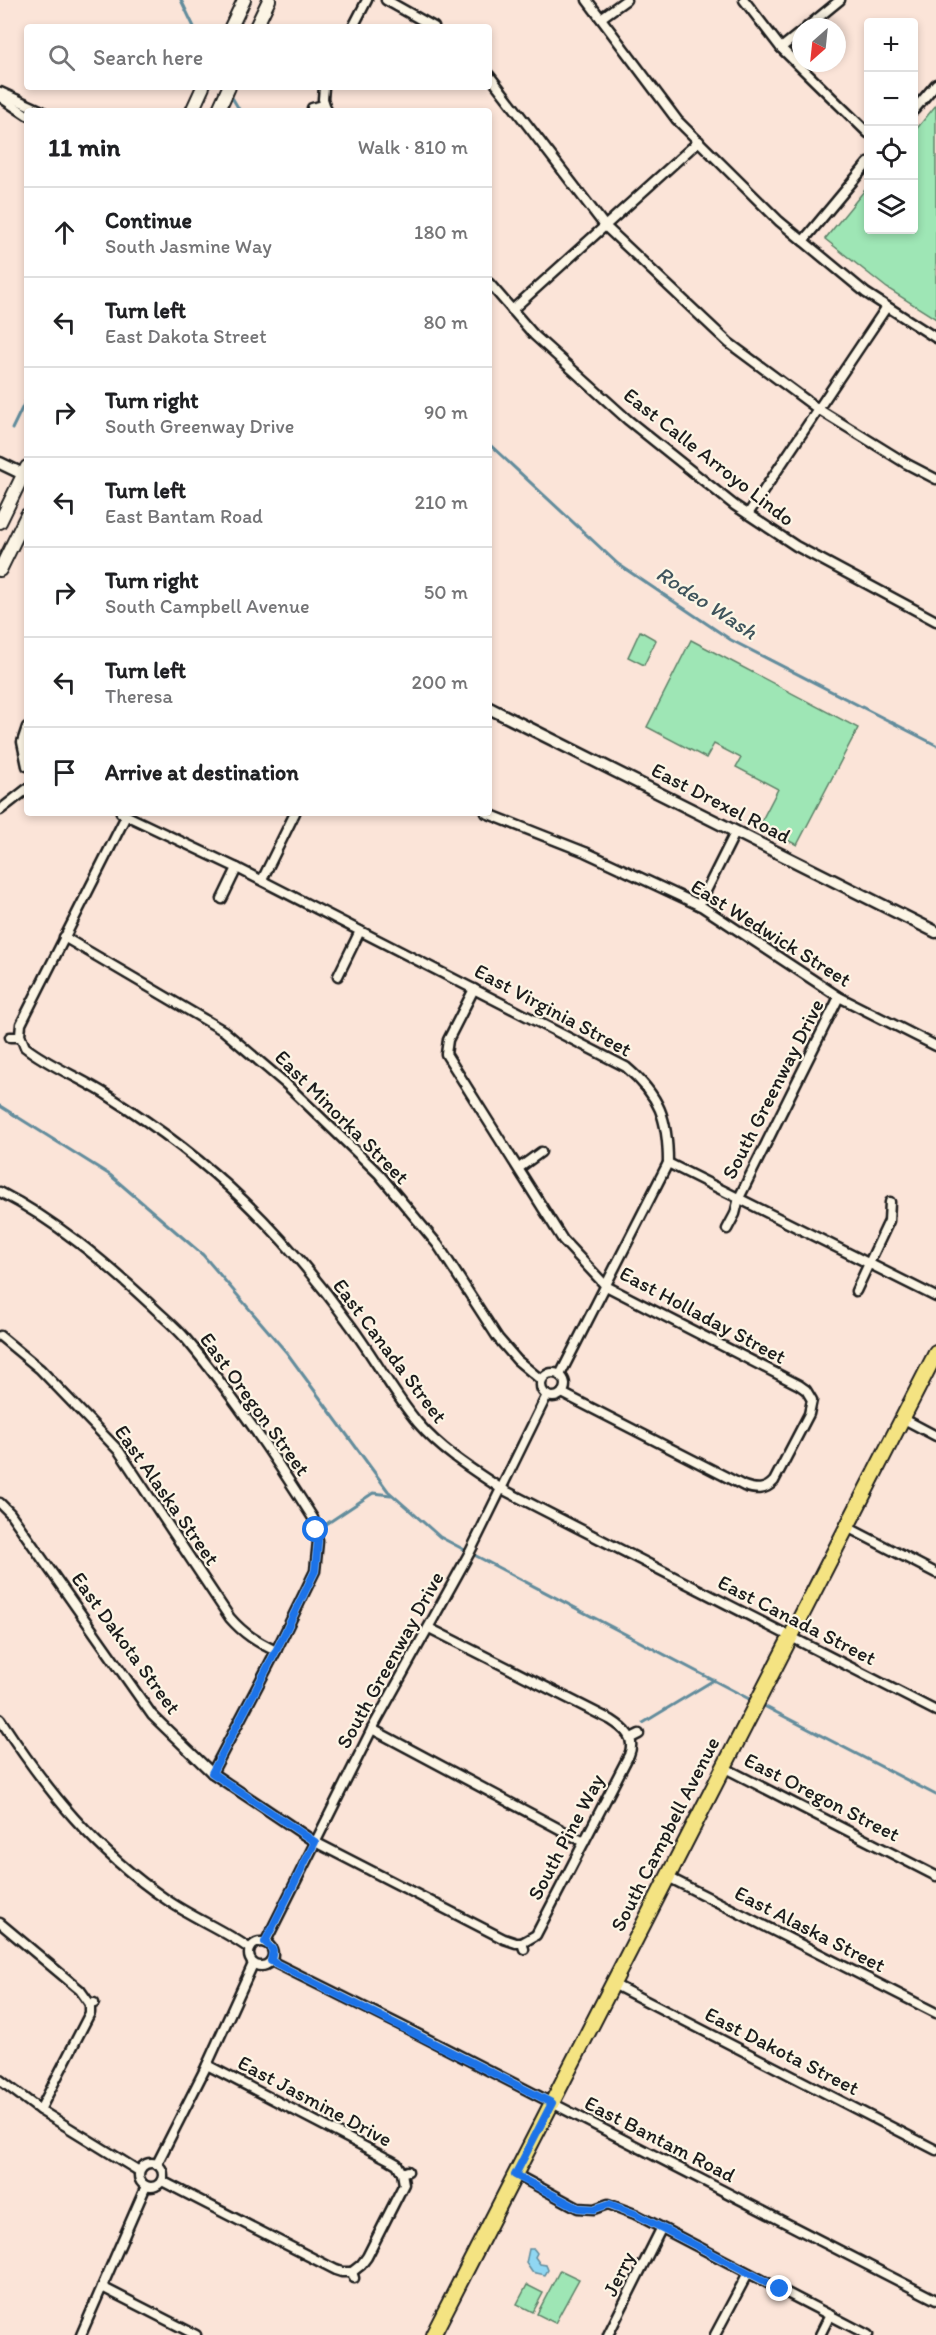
<!DOCTYPE html>
<html lang="en">
<head>
<meta charset="utf-8">
<style>
	:root { --surface:#fff; --page:#f6f6f6; --text:#202124; --muted:#757577; --line:#e0e0e0 }
	body { margin:0; font-family:Itim,sans-serif; background:var(--page); color:var(--text) }
	.controls { position:absolute; right:18px; top:18px; display:grid; overflow:hidden; border-radius:6px; box-shadow:0 3px 9px #0003 }
	.controls button { width:54px; height:54px; display:grid; place-items:center; padding:0; border:0; border-bottom:2px solid var(--line); background:var(--surface); color:var(--text); font:30px sans-serif }
	.compass { position:absolute; left:792px; top:18px; width:54px; height:54px; border-radius:50%; background:var(--surface); box-shadow:0 3px 9px #0003; rotate:207deg }
	.stop { position:absolute; width:18px; height:18px; margin:-14px; border:4px solid #1a73e8; border-radius:50%; background:#fff }
	.stop.end { background:#1a73e8; border-color:#fff; box-shadow:0 2px 6px #0008 }
	.list { margin:0; padding:0; list-style:none }
	h2 { display:flex; justify-content:space-between; align-items:center; height:78px; margin:0; padding:0 24px; font-size:26px }
	h2 small { font-size:20px; font-weight:400; color:var(--muted) }
	.list li { display:grid; grid-template-columns:39px 1fr auto; gap:18px; align-items:center; box-sizing:border-box; height:90px; padding:0 24px; border-top:2px solid var(--line) }
	.list b { display:block; font-size:22px; white-space:nowrap }
	.list p { margin:0; font-size:20px; white-space:nowrap; color:var(--muted) }
	.list em { font-size:20px; font-style:normal; color:var(--muted) }
	.icon { flex:none; width:33px; height:33px; fill:none; stroke:currentColor; stroke-width:2; stroke-linecap:round; stroke-linejoin:round }
	.map { position:relative; flex:none; width:936px; height:2335px; overflow:hidden }
	.search { position:absolute; background:var(--surface); box-shadow:0 3px 9px #0003; left:24px; top:24px; width:468px; height:66px; display:flex; align-items:center; gap:15px; box-sizing:border-box; padding:0 21px; border-radius:6px; color:var(--muted); font-size:22px }
	.panel { position:absolute; background:var(--surface); box-shadow:0 3px 9px #0003; left:24px; top:108px; width:468px; height:708px; border-radius:6px }
	.map>svg:first-child { display:block }
	.green { fill:#9ee6b5; stroke:#5d8168; stroke-width:1.5 }
	.water { fill:#90d7f2; stroke:#628c9c; stroke-width:1.5 }
	.lines { fill:none; stroke-linecap:round; stroke-linejoin:round }
	.stream { stroke:#628c9c; stroke-width:3 }
	.minor-casing { stroke:#1c1c1c; stroke-width:13 }
	.tertiary-casing { stroke:#1c1c1c; stroke-width:15 }
	.secondary-casing { stroke:#1c1c1c; stroke-width:16 }
	.primary-casing { stroke:#1c1c1c; stroke-width:18 }
	.minor { stroke:#fcf5e5; stroke-width:8 }
	.tertiary { stroke:#fcf5e5; stroke-width:10 }
	.secondary { stroke:#fcf5e5; stroke-width:12 }
	.primary { stroke:#f4e382; stroke-width:14 }
	.route { stroke:#1a73e8; stroke-width:8 }
	.labels { text-anchor:middle; stroke-width:4.5; stroke-linejoin:round; paint-order:stroke }
	.street-label { font-size:21px; fill:#1c1c1c; stroke:#fcf5e5 }
	.water-label { font-size:22px; font-style:italic; fill:#3f545c; stroke:#fcf5e5 }
</style>
</head>
<body>
<div class="map">
<svg width="936" height="2335" viewBox="0 0 936 2335">
	<rect width="100%" height="100%" fill="#fbe4d8"/>
	<filter id="ink" filterUnits="userSpaceOnUse"><feTurbulence type="fractalNoise" baseFrequency=".0167" numOctaves="2"/><feDisplacementMap in="SourceGraphic" scale="12" xChannelSelector="R" yChannelSelector="G"/><feConvolveMatrix kernelMatrix="1 2 1 2 8 2 1 2 1" color-interpolation-filters="sRGB"/></filter>
	<g filter="url(#ink)">
		<!-- green -->
		<g class="green">
			<polygon points="936,105 936,319 887,288 825,239 868,186 868,230 914,230 914,132"/>
			<polygon points="640,631 656,640 644,665 628,657"/>
			<polygon points="691,640 858,728 797,845 759,826 778,789 736,767 741,758 714,744 706,758 647,727"/>
			<polygon points="560,2270 579,2279 555,2323 537,2314"/>
			<polygon points="527,2285 543,2293 533,2312 517,2304"/>
		</g>
		<!-- water -->
		<polygon class="water" points="529,2249 534,2249 537,2253 535,2257 540,2264 546,2265 548,2270 545,2275 532,2272 526,2263"/>
		<g class="lines">
			<!-- stream -->
			<g class="stream">
				<polyline points="181,0 194,27"/>
				<polyline points="230,94 240,111"/>
				<polyline points="12,429 27,398"/>
				<polyline points="489,444 618,564 731,640 936,745"/>
				<polyline points="0,1106 110,1175 203,1255 287,1353 388,1491 440,1537 753,1701"/>
				<polyline points="325,1525 373,1493 391,1495"/>
				<polyline points="762,1705 936,1795"/>
				<polyline points="643,1723 714,1680"/>
			</g>
			<!-- minor casing -->
			<g class="minor-casing">
				<g id="minor">
					<polyline points="386,0 434,27"/>
					<polyline points="587,0 677,120 779,221 866,293 936,338"/>
					<polyline points="744,0 781,48 868,133"/>
					<polyline points="601,18 626,0"/>
					<polyline points="353,27 367,0"/>
					<polyline points="807,27 840,0"/>
					<polyline points="781,48 801,32"/>
					<polyline points="489,75 605,226 729,343 818,409 907,464 936,479"/>
					<polyline points="324,87 323,99 327,111"/>
					<polyline points="0,92 42,111"/>
					<polyline points="0,97 27,115"/>
					<polyline points="312,108 324,105"/>
					<polyline points="914,110 936,84"/>
					<polyline points="803,241 868,163"/>
					<polyline points="489,283 534,335 628,420 734,505 796,546 936,621"/>
					<polyline points="512,310 699,141"/>
					<polyline points="748,514 886,308"/>
					<polyline points="27,727 22,742 27,766"/>
					<polyline points="0,810 27,789"/>
					<path d="M121,813L237,868L626,1067C660,1096 668,1119 668,1163L560,1375"/>
					<polyline points="486,813 585,852 701,906 839,997 936,1046"/>
					<path d="M126,816L21,1024L20,1035L25,1047C49,1066 81,1078 107,1095C156,1126 203,1161 244,1201C282,1238 317,1279 348,1322C373,1355 392,1392 418,1423C441,1450 471,1469 500,1488L936,1711"/>
					<polyline points="262,880 295,813"/>
					<polyline points="222,899 237,868"/>
					<polyline points="699,905 735,833"/>
					<polyline points="64,937 224,1031 286,1084 379,1174 438,1245 498,1338 517,1360 541,1380"/>
					<polyline points="338,976 360,931"/>
					<path d="M474,989L448,1040L446,1054L563,1240L606,1286L799,1385L806,1390L812,1400L809,1414L774,1481C765,1491 756,1490 744,1486L562,1393"/>
					<polyline points="10,1037 20,1037"/>
					<polyline points="668,1163 936,1297"/>
					<polyline points="519,1168 541,1152"/>
					<path d="M0,1192C55,1220 105,1262 150,1304C162,1316 175,1326 186,1339C233,1395 274,1456 313,1518L318,1541L315,1571L276,1651L212,1773"/>
					<polyline points="727,1229 735,1214 739,1198 839,997"/>
					<polyline points="856,1291 889,1221 890,1202"/>
					<path d="M0,1336L40,1369L119,1451L230,1618C244,1634 257,1642 276,1651"/>
					<circle cx="553" cy="1385" r="12"/>
					<polyline points="902,1418 936,1436"/>
					<polyline points="0,1503 10,1513 152,1715 212,1773 315,1842 504,1939 516,1943 522,1943"/>
					<polyline points="847,1527 936,1573"/>
					<path d="M429,1628L611,1720C625,1729 636,1738 629,1755L536,1935L522,1943L524,1949"/>
					<path d="M0,1719C47,1791 95,1851 167,1900C193,1918 224,1930 250,1949"/>
					<polyline points="372,1729 584,1842"/>
					<polyline points="631,1738 639,1734"/>
					<polyline points="723,1767 936,1876"/>
					<polyline points="668,1877 936,2013"/>
					<polyline points="0,1923 80,1990 90,2004"/>
					<circle cx="261" cy="1954" r="12"/>
					<polyline points="265,1943 372,1729 470,1552 547,1395"/>
					<polyline points="271,1961 400,2025 936,2300"/>
					<polyline points="613,1984 936,2150"/>
					<polyline points="207,2065 390,2160 397,2164 402,2173"/>
					<polyline points="0,2080 40,2110 139,2171"/>
					<polyline points="40,2110 90,2013 90,2004 94,2003"/>
					<circle cx="151" cy="2175" r="12"/>
					<polyline points="157,2164 207,2065 253,1964"/>
					<polyline points="515,2174 578,2208 594,2209 608,2204 635,2214 868,2335"/>
					<polyline points="162,2181 336,2270 342,2272 352,2272 354,2278"/>
					<polyline points="352,2272 361,2265 367,2257 404,2184 402,2173 408,2171"/>
					<polyline points="102,2287 196,2335"/>
					<polyline points="81,2335 146,2186"/>
					<polyline points="608,2335 661,2229"/>
					<polyline points="715,2335 748,2273"/>
					<polyline points="820,2335 830,2315"/>
				</g>
			</g>
			<!-- tertiary casing -->
			<g class="tertiary-casing">
				<g id="tertiary">
					<polyline points="0,463 27,476"/>
					<polyline points="489,708 936,932"/>
				</g>
			</g>
			<!-- secondary casing -->
			<g class="secondary-casing">
				<g id="secondary">
					<polyline points="231,27 244,0"/>
					<polyline points="256,27 269,0"/>
					<polyline points="192,111 203,87"/>
					<polyline points="218,111 229,87"/>
					<polyline points="0,522 27,467"/>
					<polyline points="0,570 27,515"/>
				</g>
			</g>
			<!-- primary casing -->
			<g class="primary-casing">
				<polyline id="primary" points="433,2335 936,1353"/>
			</g>
			<!-- minor -->
			<use href="#minor" class="minor"/>
			<!-- tertiary -->
			<use href="#tertiary" class="tertiary"/>
			<!-- secondary -->
			<use href="#secondary" class="secondary"/>
			<!-- primary -->
			<use href="#primary" class="primary"/>
		</g>
	</g>
	<g class="lines" filter="url(#ink)">
		<!-- route -->
		<polyline class="route" points="316,1530 318,1541 315,1571 276,1651 212,1773 315,1842 265,1942 273,1950 271,1961 552,2103 515,2175 578,2208 594,2209 609,2204 635,2214 780,2289"/>
	</g>
	<g class="labels">
		<!-- street labels -->
		<g class="street-label">
			<text transform="translate(709 457) rotate(38)" y="7">East Calle Arroyo Lindo</text>
			<text transform="translate(721 803) rotate(27)" y="7">East Drexel Road</text>
			<text transform="translate(771 933) rotate(32)" y="7">East Wedwick Street</text>
			<text transform="translate(553 1010) rotate(28)" y="7">East Virginia Street</text>
			<text transform="translate(773 1089) rotate(-63)" y="7">South Greenway Drive</text>
			<text transform="translate(342 1117) rotate(45)" y="7">East Minorka Street</text>
			<text transform="translate(703 1315) rotate(28)" y="7">East Holladay Street</text>
			<text transform="translate(390 1351) rotate(53)" y="7">East Canada Street</text>
			<text transform="translate(255 1404) rotate(54)" y="7">East Oregon Street</text>
			<text transform="translate(167 1495) rotate(55)" y="7">East Alaska Street</text>
			<text transform="translate(797 1620) rotate(27)" y="7">East Canada Street</text>
			<text transform="translate(126 1643) rotate(54)" y="7">East Dakota Street</text>
			<text transform="translate(390 1660) rotate(-61)" y="7">South Greenway Drive</text>
			<text transform="translate(822 1797) rotate(27)" y="7">East Oregon Street</text>
			<text transform="translate(665 1834) rotate(-63)" y="7">South Campbell Avenue</text>
			<text transform="translate(566 1837) rotate(-62)" y="7">South Pine Way</text>
			<text transform="translate(810 1929) rotate(27)" y="7">East Alaska Street</text>
			<text transform="translate(782 2051) rotate(27)" y="7">East Dakota Street</text>
			<text transform="translate(315 2101) rotate(28)" y="7">East Jasmine Drive</text>
			<text transform="translate(660 2139) rotate(27)" y="7">East Bantam Road</text>
			<text transform="translate(619 2274) rotate(-64)" y="7">Jerry</text>
		</g>
		<!-- water labels -->
		<g class="water-label">
			<text transform="translate(707 602) rotate(33)" y="8">Rodeo Wash</text>
		</g>
	</g>
</svg>
<div class="controls">
<button>+</button>
<button>−</button>
<button><svg class="icon" aria-label="locate" viewBox="0 0 24 24"><circle cx="12" cy="12" r="6"/><path d="M12 2v4M12 18v4M2 12h4M18 12h4"/></svg></button>
<button><svg class="icon" aria-label="layers" viewBox="0 0 24 24"><path d="M12 4l9 5-9 5-9-5zM3 14l9 5 9-5"/></svg></button>
</div>
<svg class="compass" viewBox="-18 -18 36 36"><path d="M0-13l5 13h-10z" fill="#e53935"/><path d="M0 13l5-13h-10z" fill="#757577"/></svg>
<div class="stop" style="left:316px;top:1530px"></div>
<div class="stop end" style="left:780px;top:2289px"></div>
<div class="search"><svg class="icon" aria-label="search" viewBox="0 0 24 24"><circle cx="10" cy="10" r="6"/><path d="M15 15l6 6"/></svg>Search here</div>
<section class="panel">
<h2>11 min<small>Walk · 810 m</small></h2>
<ul class="list">
<li><svg class="icon" aria-label="ahead" viewBox="0 0 24 24"><path d="M12 20V5M6 11l6-6 6 6"/></svg><div><b>Continue</b><p>South Jasmine Way</p></div><em>180 m</em></li>
<li><svg class="icon" aria-label="left" viewBox="0 0 24 24"><path d="M17 20v-9H6M10 6l-5 5 5 5"/></svg><div><b>Turn left</b><p>East Dakota Street</p></div><em>80 m</em></li>
<li><svg class="icon" aria-label="right" viewBox="0 0 24 24"><path d="M7 20v-9h11M14 6l5 5-5 5"/></svg><div><b>Turn right</b><p>South Greenway Drive</p></div><em>90 m</em></li>
<li><svg class="icon" aria-label="left" viewBox="0 0 24 24"><path d="M17 20v-9H6M10 6l-5 5 5 5"/></svg><div><b>Turn left</b><p>East Bantam Road</p></div><em>210 m</em></li>
<li><svg class="icon" aria-label="right" viewBox="0 0 24 24"><path d="M7 20v-9h11M14 6l5 5-5 5"/></svg><div><b>Turn right</b><p>South Campbell Avenue</p></div><em>50 m</em></li>
<li><svg class="icon" aria-label="left" viewBox="0 0 24 24"><path d="M17 20v-9H6M10 6l-5 5 5 5"/></svg><div><b>Turn left</b><p>Theresa</p></div><em>200 m</em></li>
<li><svg class="icon" aria-label="arrive" viewBox="0 0 24 24"><path d="M6 21V4h12l-3 4 3 4H6"/></svg><div><b>Arrive at destination</b></div></li>
</ul>
</section>
</div>
</body>
</html>
